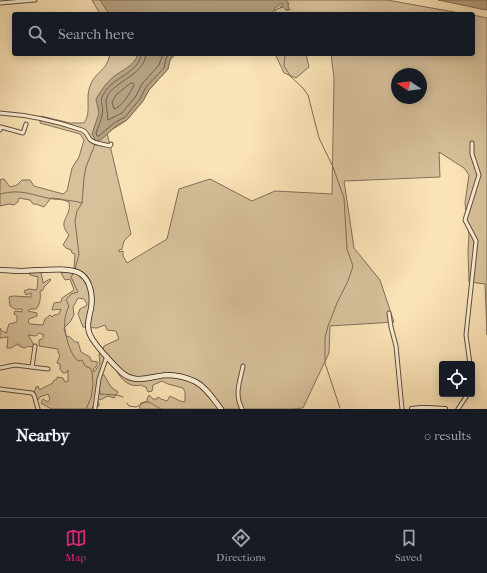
<!DOCTYPE html>
<html lang="en">
<head>
<meta charset="utf-8">
<style>
	:root { --surface:#171b24; --page:#242831; --text:#f1f3f6; --muted:#9ea1a6; --line:#363941; --accent:#db2777 }
	body { margin:0; font-family:"IM FELL French Canon",serif; background:var(--page); color:var(--text) }
	.controls { position:absolute; right:12px; bottom:12px; display:grid; overflow:hidden; border-radius:4px; box-shadow:0 2px 10px #0003 }
	.controls button { width:36px; height:36px; display:grid; place-items:center; padding:0; border:0; border-bottom:1px solid var(--line); background:var(--surface); color:var(--text); font:20px sans-serif }
	.compass { position:absolute; left:391px; top:68px; width:36px; height:36px; border-radius:50%; background:var(--surface); box-shadow:0 2px 10px #0003; rotate:283deg }
	.list { margin:0; padding:0; list-style:none }
	h2 { display:flex; justify-content:space-between; align-items:center; height:52px; margin:0; padding:0 16px; font-size:17px }
	h2 small { font-size:13px; font-weight:400; color:var(--muted) }
	.icon { flex:none; width:22px; height:22px; fill:none; stroke:currentColor; stroke-width:2; stroke-linecap:round; stroke-linejoin:round }
	.map { position:relative; flex:none; width:487px; height:409px; overflow:hidden }
	.search { position:absolute; background:var(--surface); box-shadow:0 2px 10px #0003; left:12px; right:12px; top:12px; height:44px; display:flex; align-items:center; gap:10px; box-sizing:border-box; padding:0 14px; border-radius:4px; color:var(--muted); font-size:15px }
	.sheet { height:108px; background:var(--surface) }
	nav { display:flex; justify-content:space-around; align-items:center; box-sizing:border-box; height:56px; border-top:1px solid var(--line); background:var(--surface); font-size:11px; color:var(--muted) }
	nav a { display:grid; justify-items:center; gap:2px }
	nav .on { color:var(--accent) }
	.map>svg:first-child { display:block }
	.green { fill:#d7c19b; stroke:#816f5a; fill-rule:evenodd }
	.water { fill:#b4a080; stroke:#7d6c56 }
	.lines { fill:none; stroke-linecap:round; stroke-linejoin:round }
	.shore { stroke:#705e4c; stroke-width:1 }
	.stream { stroke:#7d6c56; stroke-width:1 }
	.street-casing { stroke:#5f4e40; stroke-width:5 }
	.secondary-casing { stroke:#2b1d18; stroke-width:6 }
	.street { stroke:#fcedd0; stroke-width:3 }
	.secondary { stroke:#fcedd0; stroke-width:4.5 }
</style>
</head>
<body>
<div class="map">
<svg width="487" height="409" viewBox="0 0 487 409">
	<rect width="100%" height="100%" fill="#fae3b6"/>
	<filter id="stains"><feTurbulence type="fractalNoise" baseFrequency=".005" numOctaves="4"/><feColorMatrix values="0 0 0 0 .2 0 0 0 0 .09 0 0 0 0 .02 0 0 0 .5 -.17"/></filter>
	<radialGradient id="worn" r=".72"><stop offset=".6" stop-color="#630" stop-opacity="0"/><stop offset="1" stop-color="#630" stop-opacity=".3"/></radialGradient>
	<!-- green -->
	<g class="green">
		<polygon points="92,0 387,0 465,14 100,14"/>
		<path d="M473,15L487,18V335L485,284L469,282L468,252L469,234L465,203L469,175L464,168L439,152L440,177L344,181L354,248L380,280L394,322L330,326L329,353L303,408L292,409H139L141,403L148,401L147,399L149,395L153,399H157L158,397L161,399L167,401L170,396L180,401L185,402V392L183,388L168,384L162,381L153,385L152,391L148,392L146,387H145L141,385C120,390 114,362 103,349L104,346L119,339L116,331L107,330L105,325L97,328L83,327L78,314L80,309L86,306L87,304L84,299L78,298L73,307L74,315L70,322L64,328L66,336L70,337L75,342H78L81,352L90,357L91,361L98,362L96,367L93,369L94,372L100,364L99,354L103,353L105,359L99,376L102,374L104,375L111,387L118,392L114,398L108,396L100,400L97,398V400L99,403V406L95,408L93,406L92,409H51L41,403L43,399L48,402L50,399L48,394L40,397L37,401L34,393L36,387L38,386L39,389H41L53,383V381L57,379V377L63,378L65,382L68,381V370L66,373H63L60,369V364L57,363L60,355L58,353V349L39,346V340L42,339L44,335L39,333L36,336L28,335L34,345L32,347L28,346L25,348L19,346V344H18L11,348H7L8,337L0,338V328L2,331L7,333V330L9,324L17,322V316L14,314L15,311L22,312V309H15L10,306L9,297L13,296L31,297V293L26,295L24,291L29,289L37,290L38,277L30,275L29,273L41,272L43,283L50,279L51,280L44,287L43,290L40,291C41,298 40,304 36,309H30L28,311L37,313V316L29,319L28,322L30,324L43,325L45,319L50,315L52,317L54,315L59,314L61,309L52,310L54,303L61,302L62,298L74,290L70,279L65,280L61,273L66,271L76,274L78,270L74,268L75,254L72,253L71,250L66,248L63,245L69,235C56,220 72,218 69,202L61,199L51,198L44,207L36,204H33L30,200L19,198L18,202L14,205L9,204L0,206V182L1,179H4L10,187L17,185L22,180H30L34,186L63,194L67,191L72,168L79,157L84,140L80,134L40,123L41,116L70,123H84C92,112 85,98 90,86C95,71 107,72 110,54H175L170,60L168,69L149,90L143,101L127,120L107,133L131,234L124,241L122,249L119,250V252L123,251V256L127,263L167,239L179,189L210,179L252,201L275,191L332,194L334,78L331,54H473ZM397,74H421V98H397Z"/>
		<polygon points="275,54 306,54 309,67 296,78 284,73"/>
	</g>
	<!-- water -->
	<g class="water">
		<polygon points="100,0 287,0 287,3 289,3 288,6 290,10 287,9 287,11 283,7 281,8 280,7 283,5 282,3 275,8 271,14 109,14"/>
		<polygon points="438,0 487,0 487,10 481,9"/>
		<path d="M138,54H175L170,60L168,69L149,90L143,101L127,120L116,126L102,139L96,141L92,134L99,113L96,99C101,91 105,84 112,78C120,71 135,66 138,54Z"/>
	</g>
	<g class="lines">
		<!-- shore -->
		<g class="shore">
			<path d="M141,54C140,71 116,77 107,89C96,103 105,103 102,115C101,121 98,127 96,133L97,136H99L114,123L125,117L140,99L146,87L164,68L166,58L170,54"/>
			<path d="M146,54C145,77 106,83 106,102C106,105 107,108 107,111C108,115 107,117 108,120L122,113L136,96L142,84L159,65L163,54"/>
			<path d="M131,83H133L134,85C131,92 121,108 114,109L112,102L116,95Z"/>
		</g>
		<!-- stream -->
		<g class="stream">
			<polyline points="275,14 275,10 280,8"/>
			<polyline points="285,54 284,66 291,77 303,88 308,95 319,138 333,167 344,198 347,249 353,266 348,281 337,303 328,326 325,338 325,363 340,408"/>
			<path d="M0,194C22,188 33,196 53,199C63,200 72,200 82,203"/>
			<polyline points="75,269 79,254 75,221 77,211 82,203 84,178 86,167 95,144"/>
			<path d="M73,274L71,277L78,292L71,294L66,300L69,306C67,310 66,314 65,318C63,329 69,354 78,361L82,360L85,366L90,368L92,372L93,384L91,398L86,409"/>
			<polyline points="100,391 100,394 117,395 123,397"/>
			<path d="M127,403L129,406L136,407C150,399 146,401 161,409"/>
		</g>
		<!-- street casing -->
		<g class="street-casing">
			<g id="street">
				<polyline points="0,3 35,0"/>
				<path d="M0,113C28,115 56,121 82,130C88,132 87,138 92,141C97,144 104,144 110,146L111,144"/>
				<polyline points="0,130 1,127 23,133 26,124"/>
				<polyline points="389,313 391,327 396,346 402,409"/>
				<polyline points="470,364 466,335 476,241 465,220 479,175 472,154 472,143"/>
				<polyline points="32,367 35,346"/>
				<polyline points="0,368 15,365 48,369"/>
				<polyline points="472,376 472,383"/>
				<polyline points="0,389 32,393 34,395 38,409"/>
				<polyline points="95,408 99,379 107,356"/>
				<path d="M242,409C234,393 240,382 243,366"/>
				<polyline points="458,409 468,394"/>
			</g>
		</g>
		<!-- secondary casing -->
		<g class="secondary-casing">
			<g id="secondary">
				<path d="M0,270C7,270 14,271 21,271C36,271 70,266 81,274C91,281 93,297 91,308C90,316 86,323 89,332C92,343 112,363 121,372C135,385 151,376 167,375C177,375 188,378 196,382C207,388 214,400 221,409"/>
				<polyline points="412,409 423,408 445,409"/>
			</g>
		</g>
		<!-- street -->
		<use href="#street" class="street"/>
		<!-- secondary -->
		<use href="#secondary" class="secondary"/>
	</g>
	<rect width="100%" height="100%" filter="url(#stains)"/>
	<rect width="100%" height="100%" fill="url(#worn)"/>
</svg>
<div class="controls">
<button><svg class="icon" aria-label="locate" viewBox="0 0 24 24"><circle cx="12" cy="12" r="6"/><path d="M12 2v4M12 18v4M2 12h4M18 12h4"/></svg></button>
</div>
<svg class="compass" viewBox="-18 -18 36 36"><path d="M0-13l5 13h-10z" fill="#e53935"/><path d="M0 13l5-13h-10z" fill="#9ea1a6"/></svg>
<div class="search"><svg class="icon" aria-label="search" viewBox="0 0 24 24"><circle cx="10" cy="10" r="6"/><path d="M15 15l6 6"/></svg>Search here</div>
</div>
<section class="sheet">
<h2>Nearby<small>0 results</small></h2>
<ul class="list">
</ul>
</section>
<nav>
<a class="on"><svg class="icon" aria-label="map" viewBox="0 0 24 24"><path d="M3 6l6-2 6 2 6-2v14l-6 2-6-2-6 2zM9 4v14M15 6v14"/></svg>Map</a>
<a><svg class="icon" aria-label="directions" viewBox="0 0 24 24"><path d="M12 3l9 9-9 9-9-9zM9 14v-3h6M13 9l2 2-2 2"/></svg>Directions</a>
<a><svg class="icon" aria-label="saved" viewBox="0 0 24 24"><path d="M7 4h10v16l-5-4-5 4z"/></svg>Saved</a>
</nav>
</body>
</html>
